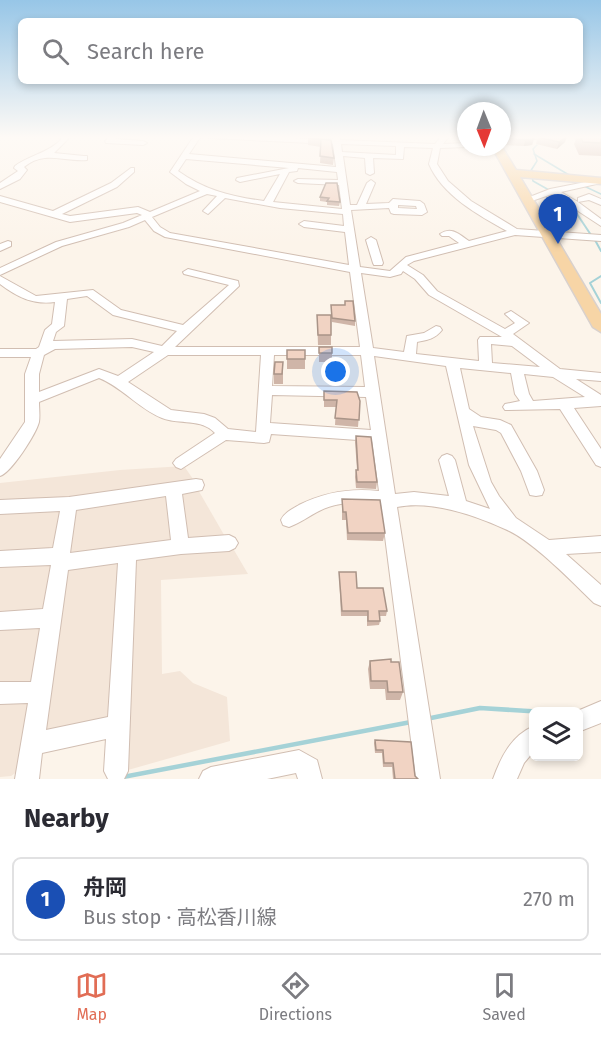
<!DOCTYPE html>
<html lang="en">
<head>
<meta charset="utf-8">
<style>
	:root { --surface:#fff; --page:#f7f7f7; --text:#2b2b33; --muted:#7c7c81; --line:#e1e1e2; --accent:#e16d55 }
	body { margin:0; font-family:"Fira Sans","Noto Sans JP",sans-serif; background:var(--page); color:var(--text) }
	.controls { position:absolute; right:18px; bottom:18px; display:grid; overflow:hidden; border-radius:9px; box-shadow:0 3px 9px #0003 }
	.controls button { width:54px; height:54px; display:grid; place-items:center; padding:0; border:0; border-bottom:2px solid var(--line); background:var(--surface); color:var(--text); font:30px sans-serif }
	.compass { position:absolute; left:457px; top:102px; width:54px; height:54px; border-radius:50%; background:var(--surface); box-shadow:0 3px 9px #0003; rotate:179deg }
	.you { position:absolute; left:336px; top:372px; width:21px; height:21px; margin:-15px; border:4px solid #fff; border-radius:50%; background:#1a73e8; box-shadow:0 0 0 9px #1a73e833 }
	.badge { display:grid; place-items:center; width:39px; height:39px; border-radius:50%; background:var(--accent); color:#fff; font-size:20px; font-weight:700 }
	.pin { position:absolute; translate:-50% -50px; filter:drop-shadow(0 2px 3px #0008) }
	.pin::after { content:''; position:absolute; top:32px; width:21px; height:18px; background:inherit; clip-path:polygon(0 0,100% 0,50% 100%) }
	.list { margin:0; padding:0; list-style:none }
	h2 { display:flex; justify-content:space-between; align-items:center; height:78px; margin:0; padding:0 24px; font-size:26px }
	h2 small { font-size:20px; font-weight:400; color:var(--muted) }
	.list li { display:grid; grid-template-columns:39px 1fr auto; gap:18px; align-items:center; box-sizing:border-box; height:84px; margin:0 12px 12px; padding:0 12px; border:2px solid var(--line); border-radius:9px }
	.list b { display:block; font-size:22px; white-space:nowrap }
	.list p { margin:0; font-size:20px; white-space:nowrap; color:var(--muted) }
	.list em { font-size:20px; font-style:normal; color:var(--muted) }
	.icon { flex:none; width:33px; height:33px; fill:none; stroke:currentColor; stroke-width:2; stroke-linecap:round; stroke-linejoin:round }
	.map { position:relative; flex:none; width:601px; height:779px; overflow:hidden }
	.search { position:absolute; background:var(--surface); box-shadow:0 3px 9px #0003; left:18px; right:18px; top:18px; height:66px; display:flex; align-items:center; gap:15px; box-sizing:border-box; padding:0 21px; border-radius:9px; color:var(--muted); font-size:22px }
	.sheet { height:174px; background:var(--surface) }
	nav { display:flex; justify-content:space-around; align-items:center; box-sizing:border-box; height:84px; border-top:2px solid var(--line); background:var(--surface); font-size:16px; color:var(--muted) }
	nav a { display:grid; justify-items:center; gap:3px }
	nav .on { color:var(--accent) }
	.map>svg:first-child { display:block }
	.residential { fill:#f4e6d9 }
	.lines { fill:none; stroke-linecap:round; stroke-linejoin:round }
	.stream-far2 { stroke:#a5d2d7; stroke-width:1.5 }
	.stream-far1 { stroke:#a5d2d7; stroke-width:2 }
	.stream { stroke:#a5d2d7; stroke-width:4.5 }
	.minor-casing { stroke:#d1beb2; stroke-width:2 }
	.major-casing { stroke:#d9d1cd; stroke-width:3 }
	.minor { fill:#fff; fill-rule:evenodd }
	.major { fill:#f7d5a6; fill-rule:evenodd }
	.wall { fill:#cfb5a8 }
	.shaded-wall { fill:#a99488 }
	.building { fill:#f1d3c3; stroke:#a99488; stroke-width:1.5 }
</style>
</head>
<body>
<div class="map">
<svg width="601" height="779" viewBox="0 0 601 779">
	<rect width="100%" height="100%" fill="#fcf4ea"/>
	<!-- residential -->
	<g class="residential">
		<polygon points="184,466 195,482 78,500 0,503 0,483 120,470"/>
		<polygon points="197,488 227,540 186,543 181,491"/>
		<polygon points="165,493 170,497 176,540 67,555 72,512 77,506"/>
		<polygon points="58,508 62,514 56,548 0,555 0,511"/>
		<polygon points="231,545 248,574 161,580 162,674 180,671 193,683 227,697 230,741 121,772 131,562 138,555"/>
		<polygon points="119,559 112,716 106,723 49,734 44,725 64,572 69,566"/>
		<polygon points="48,560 53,566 46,604 38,613 0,615 0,562"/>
		<polygon points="38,624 42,631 32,680 26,687 0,688 0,625"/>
		<polygon points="27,696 32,704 21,769 11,776 0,777 0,697"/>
	</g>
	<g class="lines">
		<!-- stream-far2 -->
		<g class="stream-far2">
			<polyline points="534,154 569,175"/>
			<polyline points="530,172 537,161 533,149 537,145"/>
			<polyline points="532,177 533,181 549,190"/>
			<polyline points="584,186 601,194"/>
			<polyline points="565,202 577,212"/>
		</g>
		<!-- stream-far1 -->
		<g class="stream-far1">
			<polyline points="575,211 591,235"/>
			<polyline points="595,240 601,251"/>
			<polyline points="601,276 590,283 601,303"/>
		</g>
		<!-- stream -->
		<g class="stream">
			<polyline points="426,719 480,708 544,712"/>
			<polyline points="123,777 411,722"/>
		</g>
		<!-- minor casing -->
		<g class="minor-casing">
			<g id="minor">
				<path d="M64,136H71L54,153L84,156H87V160C63,162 45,150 24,167L27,170L20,179L0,189V183L18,171L14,168L15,166C31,154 51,153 64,136Z"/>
				<polygon points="111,136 118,136 116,139 143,141 147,143 143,145 106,143 105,141"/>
				<path d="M194,136H201L189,154L336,167L333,144L210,138L206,136L333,139V136H339L340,140L435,144L442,136H449L443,144L466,143L467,147L440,148L437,164L448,181L471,201L517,229L601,235V241L515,235L414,261L407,265L423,275L437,291L505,329L515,323L505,314L511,311L529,323L513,334L560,369L601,373V381L576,379L601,395V406L574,408L601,449V467L596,465L560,409L505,410L503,407L505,404L520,401L515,394L511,373L460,368L469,409L481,417L500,420L511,425L537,471L544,490L542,495L536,496L530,495L521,471L501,433L496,430L473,426L491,482L499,496L516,518L549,540L601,536V552L566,554L601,585V606L594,603C571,581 533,541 505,529C474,515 431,500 397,507L440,779H416L381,505C360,502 338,501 319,511C309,516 300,523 289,527L283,525L281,520C284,513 292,509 299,505C325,492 350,488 379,491L372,441L271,434L269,442L264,443L226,440L181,469L176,467L173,463L176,459L215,433C201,418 180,425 162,418C139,409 122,387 99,378L39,402C39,408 40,416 39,422C36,434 11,473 0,476V459L25,422V374L31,357H0V349H36L39,347L45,330L52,324L55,302C33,305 17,297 0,284V276L36,296L93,290L121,310L183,325L229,285L184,274L183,272L188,269L238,281L239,286L175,347H360L350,272L165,237L154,231L145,220L129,227L62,246L0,275V268L56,242L123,223L142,215L137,213L70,222L0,202V196L53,211L111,183L131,168H134V172L117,187L62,214L70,216L138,207L150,212L200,191L186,184L170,172ZM341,144L396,146V155L342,152ZM404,147L433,148L429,164C442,195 478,215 507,231L469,241C459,234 451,226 440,234L442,236H449L459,243L406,257L390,271L360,267L351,210L389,208L391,213L394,214L422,215L427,212L424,204L420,201L393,199L389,203L366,204L375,183L371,180L367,183L357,205H350L343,156L365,158L366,173L370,175L374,173L373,158L403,159ZM186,159L289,168L237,178L236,180L240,182L280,174L264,201C233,197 204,190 178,171ZM298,168L337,172L338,180L298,179L294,181L298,183L339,185L342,209L273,202L289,172L297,171ZM207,194L217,196L203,211L208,214L225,198L280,208L343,214L344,226L304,221L299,224L304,227L345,232L349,265L170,233L160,227L152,217ZM398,205L416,206L417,209L398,208ZM403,271L415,279L429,295L502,337H480L478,340L479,361L416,354L417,342C427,340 435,339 442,330L440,327L436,326L424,333L407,336L404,352L373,348L361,273L390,277L401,274ZM87,296L113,315L177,331L162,346L132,339L53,341L56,332L64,326L67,299ZM491,344L512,346L540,367L492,363ZM132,347L154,352L118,376L99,369L39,392V374L44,355L55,349ZM168,355H261L256,432L228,429L215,418L204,414L171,410L128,382ZM274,355H361L365,387L272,386ZM374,356L446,366L469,465L490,509L466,501L455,460L452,456L447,454L442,456L439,460L449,496L414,492L395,494ZM524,374L553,377L585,397L533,401L529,394ZM272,395L366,397L371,430L270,423Z"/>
				<polygon points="536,136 558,136 502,143 502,139"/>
				<polygon points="601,179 601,183 561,192 578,202 578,198 589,194 601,199 601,205 589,200 578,202 601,219 601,226 552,194 526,203 522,200 550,189"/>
				<polygon points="371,237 376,240 383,263 382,265 374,265 373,263 366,240"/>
				<polygon points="8,241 11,242 11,246 0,251 0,244"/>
				<path d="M196,479L202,480L204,485L202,490L182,494L188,538L229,535L235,538L238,543L235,548L229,551L181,554L136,560L128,771L124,779H108L104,771L106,739L42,753L39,779H15L28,703L0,704V682H31L40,628L0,630V612L43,609L51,565L0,567V551L53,548L60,511L0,514V500L69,497ZM166,496L171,540L70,553L76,510ZM118,563L108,717L46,730L68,570Z"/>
				<polygon points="601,701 601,723 578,732 578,712 575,712"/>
				<path d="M534,726V751L524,763L517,779H493C501,757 511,736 534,726Z"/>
				<polygon points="299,750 317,760 322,779 298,779 296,773 267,779 199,779 203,771 211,767"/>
			</g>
		</g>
		<!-- major casing -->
		<g class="major-casing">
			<polygon id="major" points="492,147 502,147 516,170 601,178 601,184 520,177 601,314 601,332 593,327"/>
		</g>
		<!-- minor -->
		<use href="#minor" class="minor"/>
		<!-- major -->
		<use href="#major" class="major"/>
	</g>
	<!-- wall -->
	<g class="wall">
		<polygon points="310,136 332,136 331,137"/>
		<polygon points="538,136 567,136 565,142 557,149 536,144"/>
		<polygon points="577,136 601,136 601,156 579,155 574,144"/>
		<polygon points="308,138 331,140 334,158 333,165 320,163 321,147 308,145"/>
		<polygon points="504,139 534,139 532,145 524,146 503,145"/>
		<polygon points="326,183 340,202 339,206 327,205 327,202 320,201 320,197"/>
		<polygon points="331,305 355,321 355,326 332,322"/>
		<polygon points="317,315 331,335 331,345 318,345"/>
		<polygon points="319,347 332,353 332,362 319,362"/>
		<rect x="287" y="350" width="18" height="19"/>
		<polygon points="283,362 283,384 274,384 274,374"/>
		<polygon points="324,391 360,401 358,427 335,425 336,407 324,407"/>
		<polygon points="356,436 377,482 376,489 356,488 355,477 356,470 357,470 355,442"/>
		<polygon points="342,499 385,533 383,541 347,540 346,520 342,520"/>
		<polygon points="339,572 357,588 387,611 386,616 379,616 380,621 379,625 367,626 367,616 341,616"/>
		<polygon points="370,661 391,662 403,692 400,700 386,700 385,689 370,689 368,669"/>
		<polygon points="375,740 415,776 418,779 393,779 392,767 383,767 382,753 375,753 374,743"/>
	</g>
	<!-- shaded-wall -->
	<g class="shaded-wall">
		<polygon points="567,136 565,142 557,149 559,142"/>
		<polygon points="534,139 532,145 524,146 525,140"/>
	</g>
	<!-- building -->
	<g class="building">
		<polygon points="531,136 534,139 525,140 504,139"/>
		<polygon points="538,136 567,136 559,142 537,137"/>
		<polygon points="580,136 601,136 601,143 583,142"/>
		<polygon points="308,138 331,140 334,158 320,156 321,140"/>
		<polygon points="326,183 337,183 340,202 327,201 329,198 320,197"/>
		<polygon points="345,301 353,301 355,321 332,318 331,305 345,305"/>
		<polygon points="317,315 331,315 331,335 318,335"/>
		<rect x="319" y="347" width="13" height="6"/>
		<rect x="287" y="350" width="18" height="9"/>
		<polygon points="275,362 283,362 282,374 274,374"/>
		<polygon points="324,391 357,392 360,401 359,420 335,418 337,400 324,400"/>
		<polygon points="356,436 371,437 377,482 357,482 356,470 358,470"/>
		<polygon points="342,499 380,500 385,533 348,533 346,512 343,512"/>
		<polygon points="339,572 356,572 357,588 383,588 387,611 379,611 380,621 368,621 368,611 342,611"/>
		<polygon points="391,659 391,662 399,662 403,692 388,692 387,681 371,681 370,661"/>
		<polygon points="375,740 411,742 415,776 418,779 395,779 393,763 384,763 383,750 376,750"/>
	</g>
	<!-- sky -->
	<linearGradient id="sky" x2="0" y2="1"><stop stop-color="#97c6e7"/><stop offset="0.56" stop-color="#fefaf6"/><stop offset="1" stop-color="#fefaf6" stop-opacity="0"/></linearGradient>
	<rect width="601" height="245" fill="url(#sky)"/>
</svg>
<div class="controls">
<button><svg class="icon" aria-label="layers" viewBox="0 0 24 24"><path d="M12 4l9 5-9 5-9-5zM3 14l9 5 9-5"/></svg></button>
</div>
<svg class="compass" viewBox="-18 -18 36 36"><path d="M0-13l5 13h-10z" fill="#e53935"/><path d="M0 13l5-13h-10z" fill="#7c7c81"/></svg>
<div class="you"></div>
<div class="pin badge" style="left:558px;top:244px;background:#1a4fb4">1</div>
<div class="search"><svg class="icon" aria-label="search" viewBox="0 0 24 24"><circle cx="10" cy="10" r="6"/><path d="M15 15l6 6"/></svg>Search here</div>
</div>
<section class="sheet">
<h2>Nearby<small></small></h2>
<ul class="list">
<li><span class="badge" style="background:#1a4fb4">1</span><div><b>舟岡</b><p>Bus stop · 高松香川線</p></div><em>270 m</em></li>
</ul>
</section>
<nav>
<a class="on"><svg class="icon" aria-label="map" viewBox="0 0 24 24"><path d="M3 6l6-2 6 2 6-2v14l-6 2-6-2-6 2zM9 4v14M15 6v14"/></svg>Map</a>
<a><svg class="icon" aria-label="directions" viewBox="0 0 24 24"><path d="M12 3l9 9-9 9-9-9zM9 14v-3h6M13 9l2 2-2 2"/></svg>Directions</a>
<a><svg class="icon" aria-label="saved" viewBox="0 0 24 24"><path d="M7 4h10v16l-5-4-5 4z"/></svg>Saved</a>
</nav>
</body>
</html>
